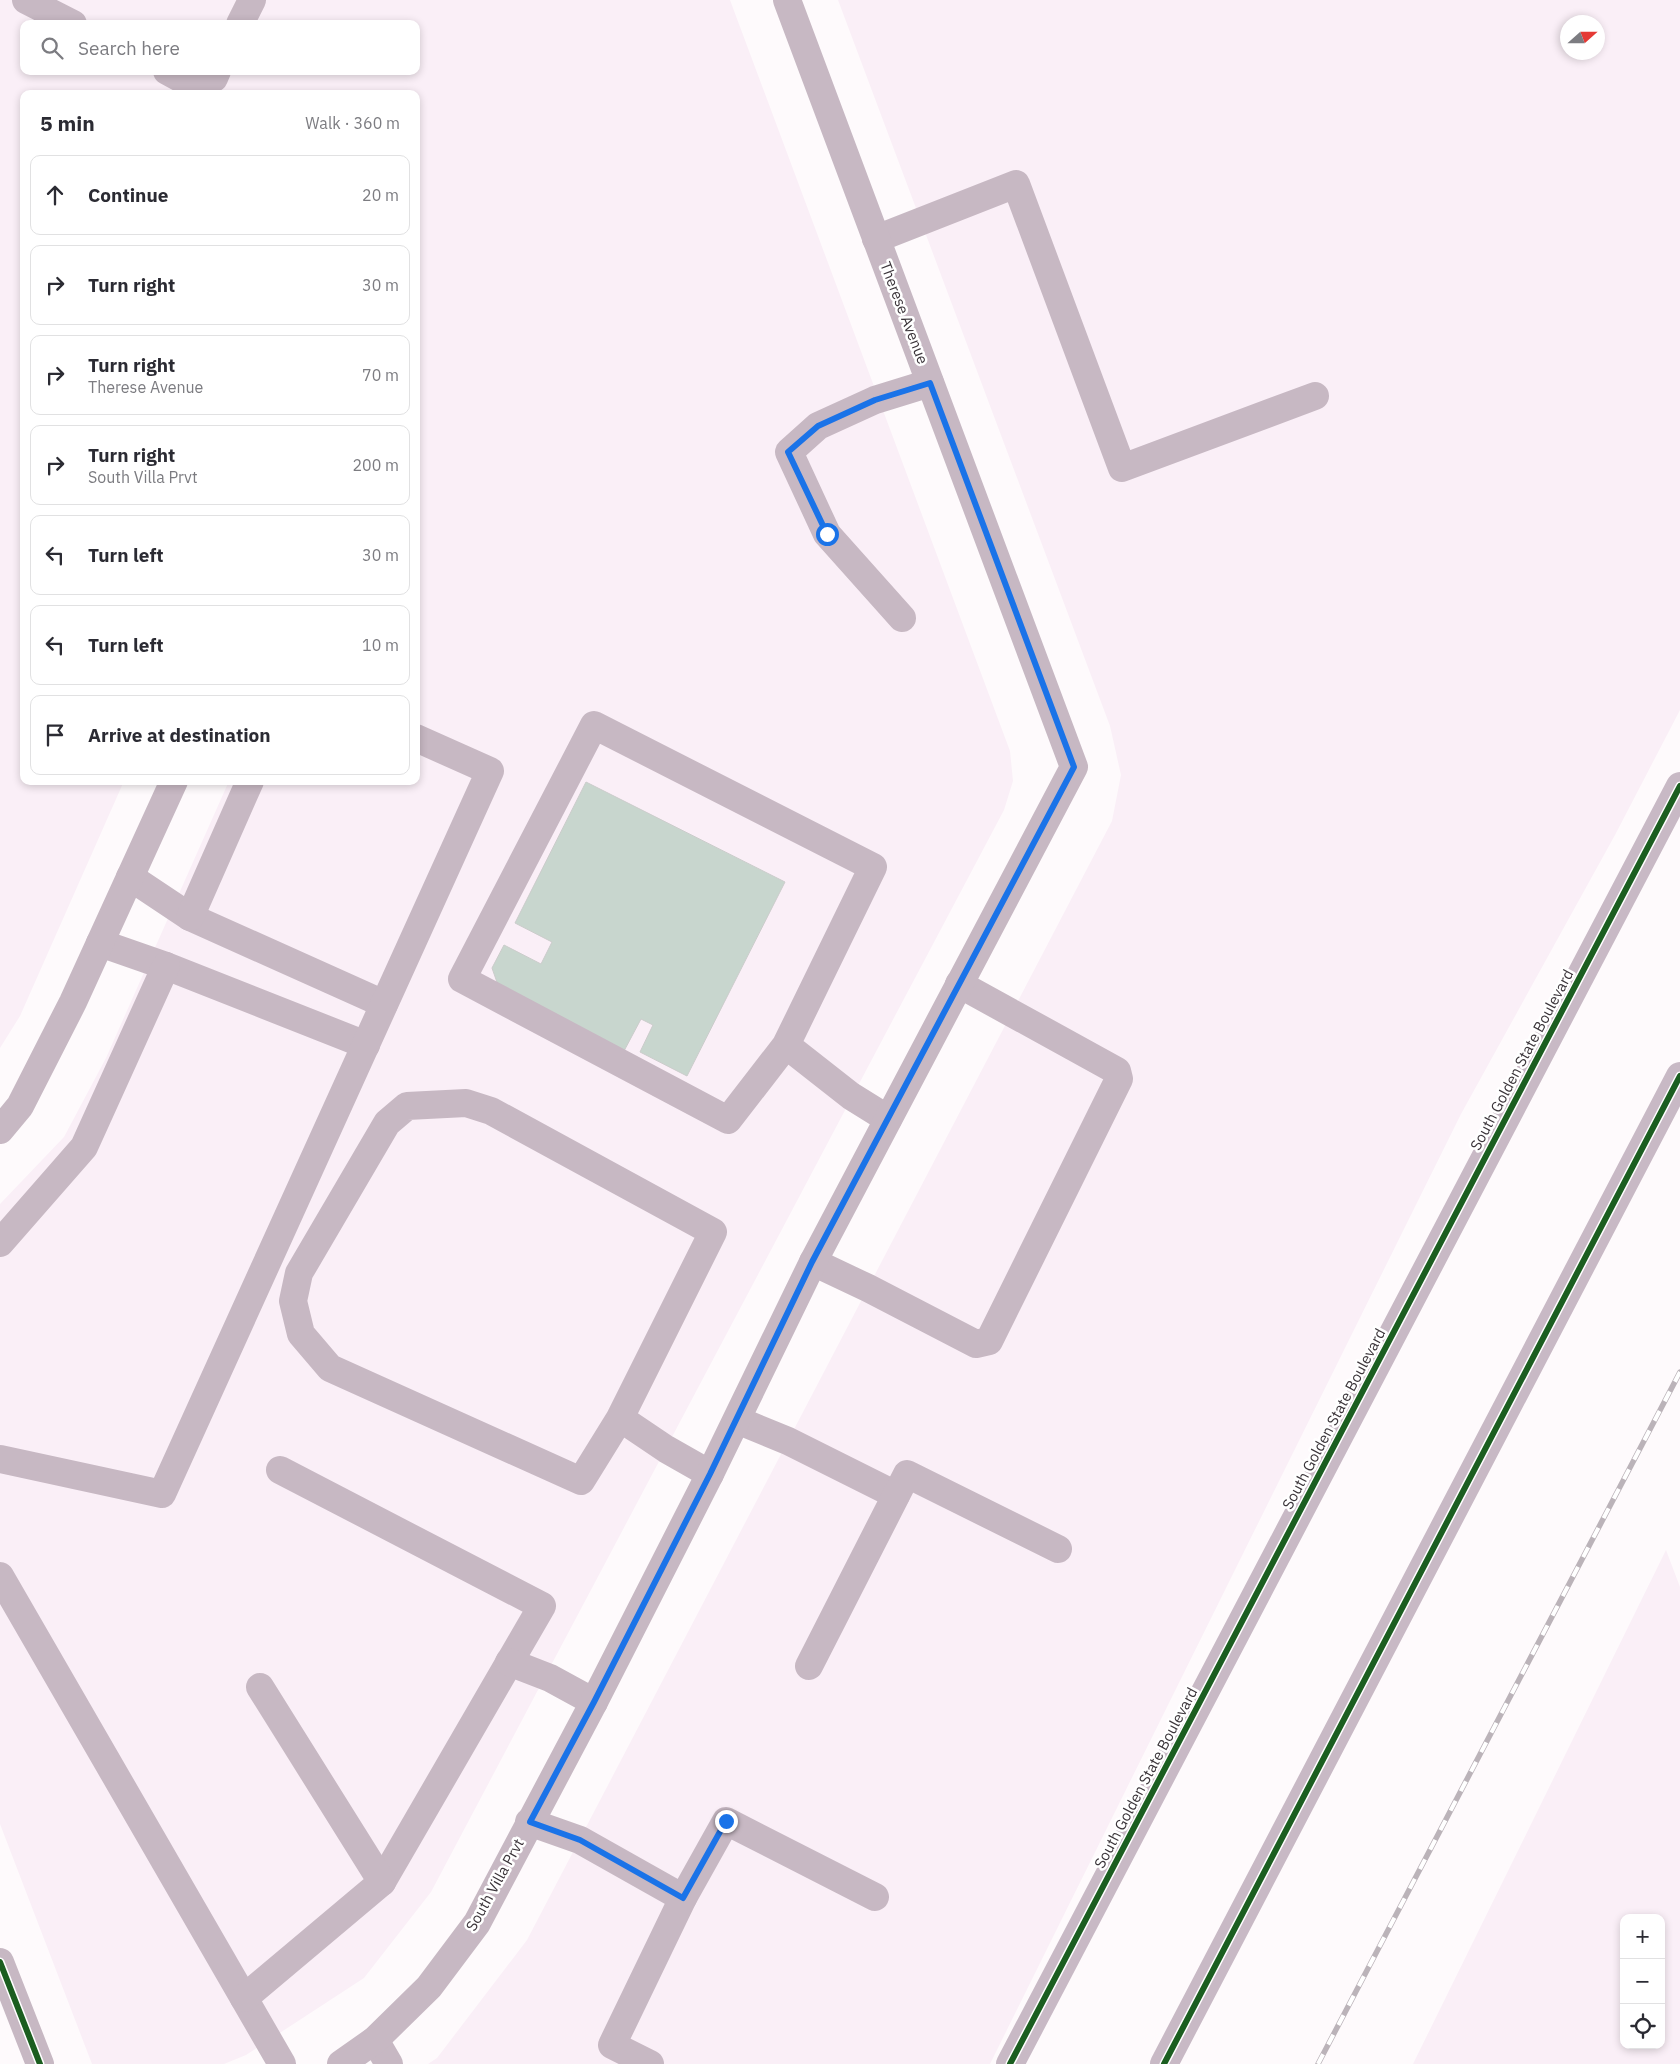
<!DOCTYPE html>
<html lang="en">
<head>
<meta charset="utf-8">
<style>
	:root { --surface:#fff; --page:#f2f2f3; --text:#2b2b33; --muted:#7c7c81; --line:#e1e1e2 }
	body { margin:0; font-family:"IBM Plex Sans",sans-serif; background:var(--page); color:var(--text) }
	.controls { position:absolute; right:15px; bottom:15px; display:grid; overflow:hidden; border-radius:10px; box-shadow:0 2px 8px #0003 }
	.controls button { width:45px; height:45px; display:grid; place-items:center; padding:0; border:0; border-bottom:1px solid var(--line); background:var(--surface); color:var(--text); font:25px sans-serif }
	.compass { position:absolute; left:1560px; top:15px; width:45px; height:45px; border-radius:50%; background:var(--surface); box-shadow:0 2px 8px #0003; rotate:69deg }
	.stop { position:absolute; width:15px; height:15px; margin:-11px; border:4px solid #1a73e8; border-radius:50%; background:#fff }
	.stop.end { background:#1a73e8; border-color:#fff; box-shadow:0 1px 5px #0008 }
	.list { margin:0; padding:0; list-style:none }
	h2 { display:flex; justify-content:space-between; align-items:center; height:65px; margin:0; padding:0 20px; font-size:21px }
	h2 small { font-size:16px; font-weight:400; color:var(--muted) }
	.list li { display:grid; grid-template-columns:32px 1fr auto; gap:15px; align-items:center; box-sizing:border-box; height:80px; margin:0 10px 10px; padding:0 10px; border:1px solid var(--line); border-radius:10px }
	.list b { display:block; font-size:19px; white-space:nowrap }
	.list p { margin:0; font-size:16px; white-space:nowrap; color:var(--muted) }
	.list em { font-size:16px; font-style:normal; color:var(--muted) }
	.icon { flex:none; width:28px; height:28px; fill:none; stroke:currentColor; stroke-width:2; stroke-linecap:round; stroke-linejoin:round }
	.map { position:relative; flex:none; width:1680px; height:2064px; overflow:hidden }
	.search { position:absolute; background:var(--surface); box-shadow:0 2px 8px #0003; left:20px; top:20px; width:400px; height:55px; display:flex; align-items:center; gap:12px; box-sizing:border-box; padding:0 18px; border-radius:10px; color:var(--muted); font-size:19px }
	.panel { position:absolute; background:var(--surface); box-shadow:0 2px 8px #0003; left:20px; top:90px; width:400px; height:695px; border-radius:10px }
	.map>svg:first-child { display:block }
	.built { fill:#faeff7; fill-rule:evenodd }
	.building { fill:#c8d6ce; stroke:#cbcccb }
	.lines { fill:none; stroke-linecap:round; stroke-linejoin:round }
	.minor { stroke:#c7b8c3; stroke-width:28 }
	.major { stroke:#c8b9c5; stroke-width:28 }
	.rail-casing { stroke:#bbb3b9; stroke-width:5.5 }
	.rail { stroke:#fff; stroke-width:4; stroke-dasharray:11; stroke-linecap:butt }
	.cycleway-casing { stroke:#fff; stroke-width:9 }
	.cycleway { stroke:#1b5e20; stroke-width:6 }
	.route { stroke:#1a73e8; stroke-width:6 }
	.labels { text-anchor:middle; stroke-width:5; stroke-linejoin:round; paint-order:stroke }
	.street-label { font-size:15px; fill:#3b353a; stroke:#fff }
</style>
</head>
<body>
<div class="map">
<svg width="1680" height="2064" viewBox="0 0 1680 2064">
	<rect width="100%" height="100%" fill="#fefafc"/>
	<!-- built -->
	<g class="built">
		<path d="M0,0H730L1010,751L1013,781L1004,810L431,1892L364,1978L246,2055L224,2064H92L0,1824V1204L64,1137L106,1058L229,781H416V94H24V781H124L20,1016L0,1048ZM24,24H416V71H24Z"/>
		<path d="M838,0H1680V710L1615,835L1461,1114L990,2064H428L437,2058L527,1940L1112,821L1121,775L1110,726ZM1568,22H1598V52H1568Z"/>
		<path d="M1666,1550L1680,1587V2064H1413ZM1624,1918H1661V2045H1624Z"/>
	</g>
	<!-- building -->
	<polygon class="building" points="586,782 785,882 687,1076 640,1052 653,1025 641,1019 624,1051 499,988 492,968 504,945 541,964 552,942 515,923"/>
	<g class="lines">
		<!-- minor -->
		<g class="minor">
			<polyline points="26,0 73,24"/>
			<polyline points="240,24 252,0"/>
			<polyline points="167,71 189,83 214,78 217,71"/>
			<polyline points="876,239 1016,184 1122,468 1315,396"/>
			<polyline points="902,618 827,534 789,452 818,426 875,400 930,383"/>
			<polyline points="130,877 190,917 384,1004"/>
			<polyline points="190,917 250,781"/>
			<polyline points="100,943 166,966 366,1045"/>
			<polyline points="786,1045 728,1120 462,979 594,725 873,867 786,1045 851,1096 888,1119"/>
			<polyline points="0,1130 20,1106 73,1002 174,781"/>
			<polyline points="0,1243 84,1147 166,966"/>
			<polyline points="813,1262 868,1288 976,1344 989,1341 1119,1079 1117,1071 959,984"/>
			<polyline points="620,1418 581,1481 330,1368 301,1334 293,1301 299,1273 387,1123 407,1106 466,1103 491,1111 713,1232 620,1418 666,1449 710,1474"/>
			<polyline points="737,1420 788,1441 896,1495"/>
			<polyline points="0,1459 162,1494 490,771 416,738"/>
			<polyline points="280,1470 542,1606 382,1882"/>
			<polyline points="0,1576 282,2064"/>
			<polyline points="509,1662 550,1678 594,1702"/>
			<polyline points="809,1666 907,1474 1058,1549"/>
			<polyline points="529,1822 580,1840 683,1898"/>
			<polyline points="0,1962 40,2064"/>
			<polyline points="244,1998 382,1882 260,1687"/>
			<polyline points="375,2040 389,2064"/>
			<polyline points="341,2064 375,2040 429,1987 477,1923 594,1702 710,1474 813,1262 1074,767 787,0"/>
			<polyline points="650,2064 612,2045 683,1898 726,1821 875,1897"/>
		</g>
		<!-- major -->
		<g class="major">
			<polyline points="1010,2064 1680,786"/>
			<polyline points="1164,2064 1680,1076"/>
		</g>
		<!-- rail casing -->
		<g class="rail-casing">
			<polyline id="rail" points="1318,2064 1680,1372"/>
		</g>
		<!-- rail -->
		<use href="#rail" class="rail"/>
		<!-- cycleway casing -->
		<g class="cycleway-casing">
			<g id="cycleway">
				<polyline points="0,1962 40,2064"/>
				<polyline points="1010,2064 1680,786"/>
				<polyline points="1164,2064 1680,1076"/>
			</g>
		</g>
		<!-- cycleway -->
		<use href="#cycleway" class="cycleway"/>
	</g>
	<g class="lines">
		<!-- route -->
		<polyline class="route" points="726,1821 683,1898 580,1840 530,1822 594,1702 710,1474 812,1262 1074,767 930,383 875,400 818,426 788,452 827,534"/>
	</g>
	<g class="labels">
		<!-- street labels -->
		<g class="street-label">
			<text transform="translate(904 313) rotate(69)" y="5">Therese Avenue</text>
			<text transform="translate(1522 1060) rotate(-62)" y="5">South Golden State Boulevard</text>
			<text transform="translate(1334 1419) rotate(-62)" y="5">South Golden State Boulevard</text>
			<text transform="translate(1146 1778) rotate(-62)" y="5">South Golden State Boulevard</text>
			<text transform="translate(495 1885) rotate(-61)" y="5">South Villa Prvt</text>
		</g>
	</g>
</svg>
<div class="controls">
<button>+</button>
<button>−</button>
<button><svg class="icon" aria-label="locate" viewBox="0 0 24 24"><circle cx="12" cy="12" r="6"/><path d="M12 2v4M12 18v4M2 12h4M18 12h4"/></svg></button>
</div>
<svg class="compass" viewBox="-18 -18 36 36"><path d="M0-13l5 13h-10z" fill="#e53935"/><path d="M0 13l5-13h-10z" fill="#7c7c81"/></svg>
<div class="stop" style="left:827px;top:534px"></div>
<div class="stop end" style="left:726px;top:1821px"></div>
<div class="search"><svg class="icon" aria-label="search" viewBox="0 0 24 24"><circle cx="10" cy="10" r="6"/><path d="M15 15l6 6"/></svg>Search here</div>
<section class="panel">
<h2>5 min<small>Walk · 360 m</small></h2>
<ul class="list">
<li><svg class="icon" aria-label="ahead" viewBox="0 0 24 24"><path d="M12 20V5M6 11l6-6 6 6"/></svg><div><b>Continue</b></div><em>20 m</em></li>
<li><svg class="icon" aria-label="right" viewBox="0 0 24 24"><path d="M7 20v-9h11M14 6l5 5-5 5"/></svg><div><b>Turn right</b></div><em>30 m</em></li>
<li><svg class="icon" aria-label="right" viewBox="0 0 24 24"><path d="M7 20v-9h11M14 6l5 5-5 5"/></svg><div><b>Turn right</b><p>Therese Avenue</p></div><em>70 m</em></li>
<li><svg class="icon" aria-label="right" viewBox="0 0 24 24"><path d="M7 20v-9h11M14 6l5 5-5 5"/></svg><div><b>Turn right</b><p>South Villa Prvt</p></div><em>200 m</em></li>
<li><svg class="icon" aria-label="left" viewBox="0 0 24 24"><path d="M17 20v-9H6M10 6l-5 5 5 5"/></svg><div><b>Turn left</b></div><em>30 m</em></li>
<li><svg class="icon" aria-label="left" viewBox="0 0 24 24"><path d="M17 20v-9H6M10 6l-5 5 5 5"/></svg><div><b>Turn left</b></div><em>10 m</em></li>
<li><svg class="icon" aria-label="arrive" viewBox="0 0 24 24"><path d="M6 21V4h12l-3 4 3 4H6"/></svg><div><b>Arrive at destination</b></div></li>
</ul>
</section>
</div>
</body>
</html>
